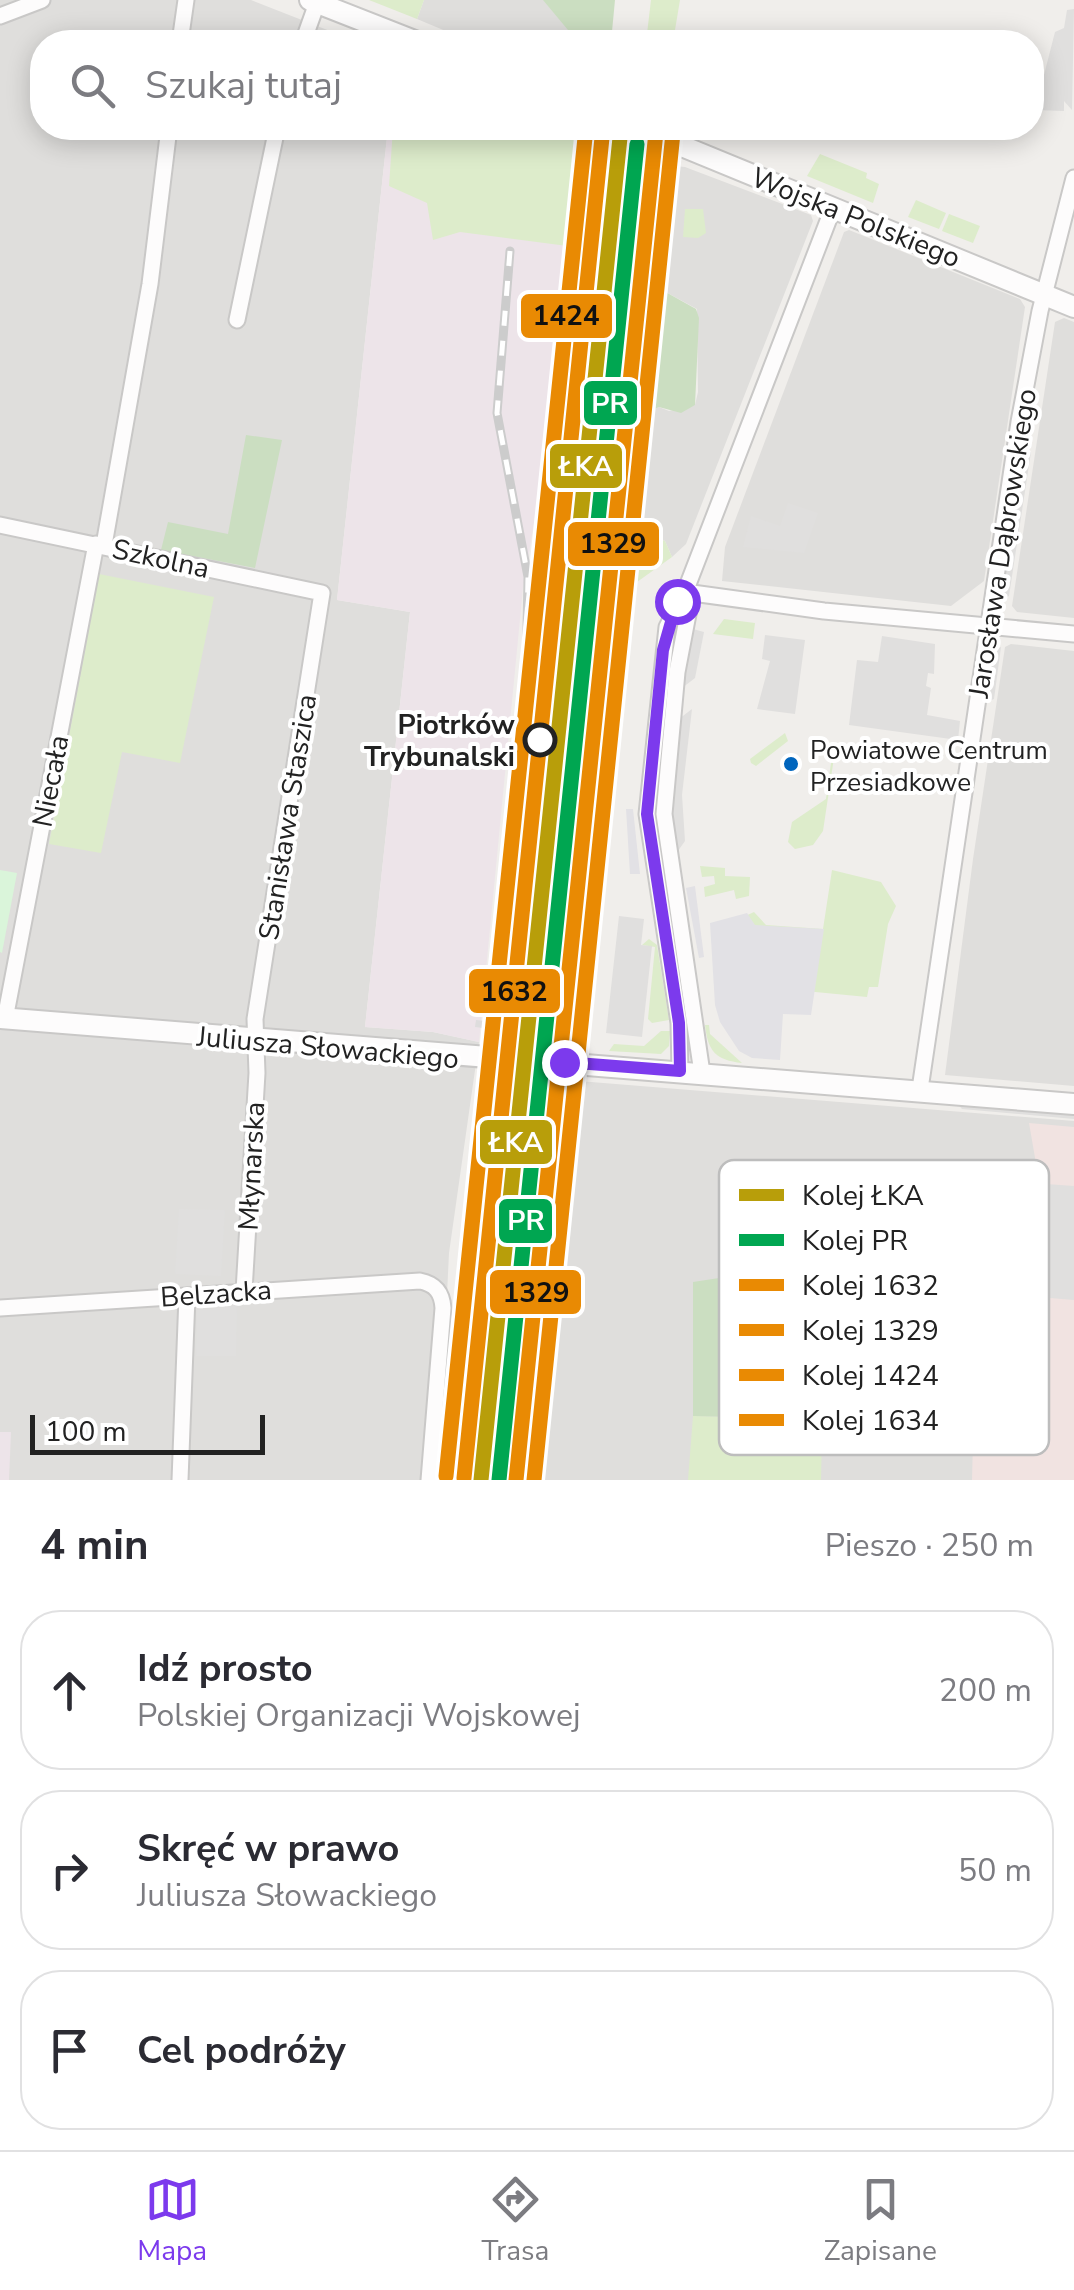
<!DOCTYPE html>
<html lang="pl">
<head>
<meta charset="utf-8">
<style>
	:root { --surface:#fff; --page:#f7f7f7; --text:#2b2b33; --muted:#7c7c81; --line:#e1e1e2; --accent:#7c3aed }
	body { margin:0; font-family:"Nunito Sans",sans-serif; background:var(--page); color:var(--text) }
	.scale { position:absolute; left:30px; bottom:25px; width:235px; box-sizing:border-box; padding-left:10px; border:5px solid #222; border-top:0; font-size:28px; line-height:35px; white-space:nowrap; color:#222; -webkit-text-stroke:8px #fff; paint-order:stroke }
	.stop { position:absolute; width:30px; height:30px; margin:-22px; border:8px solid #7c3aed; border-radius:50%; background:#fff }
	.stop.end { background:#7c3aed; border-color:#fff; box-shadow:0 2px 10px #0008 }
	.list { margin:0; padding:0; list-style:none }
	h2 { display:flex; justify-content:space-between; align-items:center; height:130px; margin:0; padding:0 40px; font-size:42px }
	h2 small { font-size:32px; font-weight:400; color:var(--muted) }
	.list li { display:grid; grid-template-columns:65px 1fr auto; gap:30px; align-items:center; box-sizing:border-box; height:160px; margin:0 20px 20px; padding:0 20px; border:2px solid var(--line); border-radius:40px }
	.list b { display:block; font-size:38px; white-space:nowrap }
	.list p { margin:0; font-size:32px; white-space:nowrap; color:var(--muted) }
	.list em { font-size:32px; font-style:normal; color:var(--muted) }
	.icon { flex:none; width:55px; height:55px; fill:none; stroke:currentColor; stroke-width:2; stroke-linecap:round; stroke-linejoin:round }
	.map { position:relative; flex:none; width:1074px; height:1480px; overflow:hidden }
	.search { position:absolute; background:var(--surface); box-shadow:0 5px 25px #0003; left:30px; right:30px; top:30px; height:110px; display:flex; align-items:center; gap:25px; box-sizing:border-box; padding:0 35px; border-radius:40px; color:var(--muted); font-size:38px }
	.sheet { height:670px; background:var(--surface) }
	nav { display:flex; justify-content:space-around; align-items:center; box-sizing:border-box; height:140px; border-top:2px solid var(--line); background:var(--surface); font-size:28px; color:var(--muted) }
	nav a { display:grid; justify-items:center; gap:5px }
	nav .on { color:var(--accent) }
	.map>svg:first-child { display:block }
	.residential { fill:#dfdedc }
	.commercial { fill:#f1e3e1 }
	.industrial { fill:#ede4e9 }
	.grass { fill:#ddeccb }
	.forest { fill:#cbdec1 }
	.park { fill:#daf5da }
	.parking { fill:#e0dfde }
	.plaza { fill:#e2e1e5 }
	.pier { fill:#dedddd }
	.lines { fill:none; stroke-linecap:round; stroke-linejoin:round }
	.minor-casing { stroke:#c9c8c7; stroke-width:19 }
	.tertiary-casing { stroke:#c9c8c7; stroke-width:24 }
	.minor { stroke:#fdfcfc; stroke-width:15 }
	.tertiary { stroke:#fdfcfc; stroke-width:20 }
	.rail-casing { stroke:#ccc; stroke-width:9 }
	.rail { stroke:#fff; stroke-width:5; stroke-dasharray:15; stroke-linecap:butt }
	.rail-1-casing { stroke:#fff; stroke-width:22 }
	.rail-2-casing { stroke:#fff; stroke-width:22 }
	.rail-3-casing { stroke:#fff; stroke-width:22 }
	.rail-4-casing { stroke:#fff; stroke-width:22 }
	.rail-5-casing { stroke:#fff; stroke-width:22 }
	.rail-6-casing { stroke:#fff; stroke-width:22 }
	.rail-1 { stroke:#b89e0a; stroke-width:15 }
	.rail-2 { stroke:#00a651; stroke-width:15 }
	.rail-3 { stroke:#e98a03; stroke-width:15 }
	.rail-4 { stroke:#e98a03; stroke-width:15 }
	.rail-5 { stroke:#e98a03; stroke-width:15 }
	.rail-6 { stroke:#e98a03; stroke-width:15 }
	.route { stroke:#7c3aed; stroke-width:12 }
	.stop-dot { fill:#fff; stroke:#222; stroke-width:5 }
	.bus-dot { fill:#0065bd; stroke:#fff; stroke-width:4 }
	.labels { text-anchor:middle; stroke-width:8; stroke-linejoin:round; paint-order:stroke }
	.bus-label { font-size:26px; fill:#222; stroke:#fff; text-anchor:start }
	.street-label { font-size:28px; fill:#222; stroke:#fff }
	.stop-label { font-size:28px; font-weight:bold; fill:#222; stroke:#fff; text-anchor:end }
	.key { fill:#fff; stroke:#bdbdbd; stroke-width:2.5 }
	.key-label { font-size:28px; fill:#222 }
	.line-badge { stroke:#fff; stroke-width:4 }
	.badge-label { font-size:28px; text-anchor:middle; font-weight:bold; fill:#fff }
	.pale-badge-label { font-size:28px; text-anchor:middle; font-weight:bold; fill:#111 }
</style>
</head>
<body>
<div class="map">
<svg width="1074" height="1480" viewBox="0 0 1074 1480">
	<rect width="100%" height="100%" fill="#f0eeeb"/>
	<!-- residential -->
	<g class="residential">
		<polygon points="0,0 251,0 358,42 42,42 42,128 388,128 337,600 410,612 365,1027 433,1032 479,1042 449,1253 438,1480 0,1480"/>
		<polygon points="424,0 588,0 584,42 472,42 417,19"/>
		<polygon points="666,165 685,167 811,215 813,221 686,544 672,557 665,541 610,515 618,429 642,431 648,412 659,407 669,411 695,405 698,392 697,309 662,290 661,217"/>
		<polygon points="849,230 1020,299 1025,307 984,581 951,606 722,581 725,547 844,232"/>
		<polygon points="1064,318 1074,322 1074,618 1017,612 1012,606 1055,322"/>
		<polygon points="1011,644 1074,651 1074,1086 945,1075 973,859 1005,647"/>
		<polygon points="554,1079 1074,1121 1074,1480 519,1480"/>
	</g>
	<!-- commercial -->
	<polygon class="commercial" points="1029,1123 1074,1127 1074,1480 972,1480 976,1320 1037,1320 1042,1198"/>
	<!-- industrial -->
	<g class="industrial">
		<polygon points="388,128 577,128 600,135 523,588 479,1042 433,1032 365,1027 410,612 337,600"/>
		<polygon points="482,1081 540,1086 526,1216 534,1220 509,1480 458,1480 457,1328"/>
		<polygon points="0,1432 11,1432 9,1480 0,1480"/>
	</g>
	<!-- grass -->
	<g class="grass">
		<polygon points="369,0 424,0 417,19"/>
		<polygon points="651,0 680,0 673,42 646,42"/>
		<polygon points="393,128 574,128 600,135 597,167 575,247 460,232 433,240 427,203 389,186"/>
		<polygon points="820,154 867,173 866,178 879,184 873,203 807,176"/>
		<polygon points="916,200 946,213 939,229 908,217"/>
		<polygon points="685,209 703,209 706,233 698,238 683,237"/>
		<polygon points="949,214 980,226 973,243 942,231"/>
		<polygon points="610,515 629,526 610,549 607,548"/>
		<polygon points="634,528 665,541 672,557 637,582 635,599 605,597 613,553"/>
		<polygon points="99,574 214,597 180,763 122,752 101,853 49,844"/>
		<polygon points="724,619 755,623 753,639 713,634"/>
		<polygon points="785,733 788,741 756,766 751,763 750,759"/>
		<polygon points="831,742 835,751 823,831 813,845 795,849 788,842 792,822 826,799 832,756 824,744"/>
		<polygon points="589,788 607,790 601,851 583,849"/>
		<polygon points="700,866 725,868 725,876 750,877 749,896 736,899 734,890 705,897 704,887 715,884 714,876 702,877"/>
		<polygon points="832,870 881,882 896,906 888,924 878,987 869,987 867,997 774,988 741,918 754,912 766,925 823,929"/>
		<polygon points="649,939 657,945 669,1020 652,1023 648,1019 655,947 642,945"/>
		<path d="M709,1025L710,1034L742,1063C716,1060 708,1052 705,1025Z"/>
		<polygon points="661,1031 670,1031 669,1046 661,1054 609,1051 614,1044 644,1046"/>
		<polygon points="753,1335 789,1338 785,1427 822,1432 821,1480 688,1480 693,1416 741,1417"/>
	</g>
	<!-- forest -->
	<g class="forest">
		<polygon points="543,0 615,0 611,42 578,42"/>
		<polygon points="643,158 666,165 661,217 662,290 696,309 699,318 695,405 681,413 659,407 648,412 642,431 620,429"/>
		<polygon points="246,435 282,440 255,568 161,550 168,522 228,534"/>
		<polygon points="795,1226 794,1324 800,1331 840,1339 853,1293 839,1268 841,1254 892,1247 892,1259 902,1260 910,1247 973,1249 980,1280 975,1320 903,1324 898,1332 888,1436 874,1435 864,1423 865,1360 840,1359 834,1435 785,1427 788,1338 753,1336 741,1417 693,1416 693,1282 732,1276 730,1246 744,1243 745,1236"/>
	</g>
	<!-- park -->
	<polygon class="park" points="0,870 17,873 2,953 0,952"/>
	<!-- parking -->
	<g class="parking">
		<polygon points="1074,9 1072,110 1064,101 1064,111 1035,110 1055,32 1064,28 1067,10"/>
		<polygon points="1031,452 1009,596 998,601 1019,457"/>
		<polygon points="788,503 818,513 804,553 743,547 751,516 780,526"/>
		<polygon points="693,629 704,632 695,678 682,688"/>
		<polygon points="765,635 805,640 795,714 757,709 770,661 762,659"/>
		<polygon points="882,636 935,644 934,674 928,673 926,686 931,688 927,715 960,721 958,740 849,725 857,660 878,662"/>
		<polygon points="1001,647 994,699 982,704 990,651"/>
		<polygon points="692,709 682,795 685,841 675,855 670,805 679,719"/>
		<polygon points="619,916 644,919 641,945 652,946 642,1037 606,1033"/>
		<polygon points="954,1100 1074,1111 1074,1119 962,1109"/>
		<polygon points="1046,1184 1074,1186 1074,1300 1038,1297"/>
		<polygon points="179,1209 225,1210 221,1276 175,1274"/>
		<polygon points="237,1306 236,1356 196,1356 197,1310"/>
	</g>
	<!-- plaza -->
	<g class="plaza">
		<polygon points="626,809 633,809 640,874 630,874"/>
		<polygon points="695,886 704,957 699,958 686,888"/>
		<polygon points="747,913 755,925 824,929 811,1015 783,1014 780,1060 752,1058 739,1051 720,1022 715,1005 710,923"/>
	</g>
	<!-- pier -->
	<g class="pier">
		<polygon points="606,128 637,128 635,148 605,136"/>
		<polygon points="476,1020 556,1029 555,1037 475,1027"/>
	</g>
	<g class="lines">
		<!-- minor casing -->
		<g class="minor-casing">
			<g id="minor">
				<polyline points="0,16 42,0"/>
				<polyline points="180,42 186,0"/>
				<polyline points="303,42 317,3"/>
				<polyline points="237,320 277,128"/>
				<polyline points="0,525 322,593 255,1019 257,1073 244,1291"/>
				<polyline points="104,545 150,284 169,128"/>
				<polyline points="685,592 689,609 677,672 664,814 702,1073"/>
				<polyline points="685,592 824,611 1074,634"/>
				<polyline points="5,1019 96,544"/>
				<polyline points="680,1071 679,1023 647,814 667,627 685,592 833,208"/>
				<polyline points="920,1089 1019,422 1040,311 1074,178"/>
				<path d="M0,1308L420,1281C435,1284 442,1292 443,1308L429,1480"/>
				<polyline points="180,1480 187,1296"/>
			</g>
		</g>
		<!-- tertiary casing -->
		<g class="tertiary-casing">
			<g id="tertiary">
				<polyline points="310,0 417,42"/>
				<polyline points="638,128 1074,307"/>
				<polyline points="0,1018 1074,1104"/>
			</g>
		</g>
		<!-- minor -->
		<use href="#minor" class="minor"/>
		<!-- tertiary -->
		<use href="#tertiary" class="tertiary"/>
		<!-- rail casing -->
		<g class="rail-casing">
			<g id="rail">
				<polyline points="510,251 497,413 528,577 526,680"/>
				<polyline points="503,1480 529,1234"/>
			</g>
		</g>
		<!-- rail -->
		<use href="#rail" class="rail"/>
		<!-- rail-1 casing -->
		<g class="rail-1-casing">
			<polyline id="rail-1" points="481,1480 621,128"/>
		</g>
		<!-- rail-2 casing -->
		<g class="rail-2-casing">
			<polyline id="rail-2" points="499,1480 637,144"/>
		</g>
		<!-- rail-3 casing -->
		<g class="rail-3-casing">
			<polyline id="rail-3" points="464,1478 603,128"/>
		</g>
		<!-- rail-4 casing -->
		<g class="rail-4-casing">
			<polyline id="rail-4" points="516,1480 656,132"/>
		</g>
		<!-- rail-5 casing -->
		<g class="rail-5-casing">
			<polyline id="rail-5" points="446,1476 586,128"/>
		</g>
		<!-- rail-6 casing -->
		<g class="rail-6-casing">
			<polyline id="rail-6" points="534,1480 673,133"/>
		</g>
		<!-- rail-1 -->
		<use href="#rail-1" class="rail-1"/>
		<!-- rail-2 -->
		<use href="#rail-2" class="rail-2"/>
		<!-- rail-3 -->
		<use href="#rail-3" class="rail-3"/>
		<!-- rail-4 -->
		<use href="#rail-4" class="rail-4"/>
		<!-- rail-5 -->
		<use href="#rail-5" class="rail-5"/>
		<!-- rail-6 -->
		<use href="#rail-6" class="rail-6"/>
	</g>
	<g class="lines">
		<!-- route -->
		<polyline class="route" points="564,1062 680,1071 679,1023 647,814 663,650 677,601"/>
	</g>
	<!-- markers -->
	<circle class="stop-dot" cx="540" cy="740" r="15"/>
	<circle class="bus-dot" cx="791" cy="764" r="9"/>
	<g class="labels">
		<!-- bus labels -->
		<g class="bus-label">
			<text x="810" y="759">Powiatowe Centrum<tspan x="810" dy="32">Przesiadkowe</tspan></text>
		</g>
		<!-- street labels -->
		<g class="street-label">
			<text transform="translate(856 217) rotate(22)" y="10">Wojska Polskiego</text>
			<text transform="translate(1002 543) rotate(-81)" y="10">Jarosława Dąbrowskiego</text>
			<text transform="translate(161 558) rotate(12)" y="10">Szkolna</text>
			<text transform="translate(50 781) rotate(-79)" y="10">Niecała</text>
			<text transform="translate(287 817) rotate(-81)" y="10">Stanisława Staszica</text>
			<text transform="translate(328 1047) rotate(5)" y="10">Juliusza Słowackiego</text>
			<text transform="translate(251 1166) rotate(-87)" y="10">Młynarska</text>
			<text transform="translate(216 1293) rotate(-4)" y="10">Belzacka</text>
		</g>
		<!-- stop labels -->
		<g class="stop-label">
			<text x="515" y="734">Piotrków<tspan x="515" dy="32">Trybunalski</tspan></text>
		</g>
	</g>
	<!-- legend -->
	<rect x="719" y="1160" width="330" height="295" rx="15" class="key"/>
	<rect x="739" y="1189" width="45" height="12" fill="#b89e0a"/>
	<rect x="739" y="1234" width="45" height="12" fill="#00a651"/>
	<rect x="739" y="1279" width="45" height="12" fill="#e98a03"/>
	<rect x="739" y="1324" width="45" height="12" fill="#e98a03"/>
	<rect x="739" y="1369" width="45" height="12" fill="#e98a03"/>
	<rect x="739" y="1414" width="45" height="12" fill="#e98a03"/>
	<g class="key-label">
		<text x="802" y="1205">Kolej ŁKA</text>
		<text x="802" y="1250">Kolej PR</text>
		<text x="802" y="1295">Kolej 1632</text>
		<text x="802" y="1340">Kolej 1329</text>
		<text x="802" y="1385">Kolej 1424</text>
		<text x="802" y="1430">Kolej 1634</text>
	</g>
	<g class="line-badge">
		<rect x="519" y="292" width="95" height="48" rx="10" fill="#e98a03"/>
		<rect x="582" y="379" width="57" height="48" rx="10" fill="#00a651"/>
		<rect x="548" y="442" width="76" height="48" rx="10" fill="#b89e0a"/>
		<rect x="566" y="520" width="95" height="48" rx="10" fill="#e98a03"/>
		<rect x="467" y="967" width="95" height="48" rx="10" fill="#e98a03"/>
		<rect x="478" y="1118" width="76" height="48" rx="10" fill="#b89e0a"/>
		<rect x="497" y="1197" width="57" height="48" rx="10" fill="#00a651"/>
		<rect x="488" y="1268" width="95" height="48" rx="10" fill="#e98a03"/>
	</g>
	<g class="badge-label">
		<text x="610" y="413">PR</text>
		<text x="586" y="476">ŁKA</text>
		<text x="516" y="1152">ŁKA</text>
		<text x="526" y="1230">PR</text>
	</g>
	<g class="pale-badge-label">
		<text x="566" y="325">1424</text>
		<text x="613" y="553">1329</text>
		<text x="514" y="1001">1632</text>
		<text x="536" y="1302">1329</text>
	</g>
</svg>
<div class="scale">100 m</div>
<div class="stop" style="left:677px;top:601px"></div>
<div class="stop end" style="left:564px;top:1062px"></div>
<div class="search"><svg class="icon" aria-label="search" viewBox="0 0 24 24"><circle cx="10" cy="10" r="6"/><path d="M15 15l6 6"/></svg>Szukaj tutaj</div>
</div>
<section class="sheet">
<h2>4 min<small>Pieszo · 250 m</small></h2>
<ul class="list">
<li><svg class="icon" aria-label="ahead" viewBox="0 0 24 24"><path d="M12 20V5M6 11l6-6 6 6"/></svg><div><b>Idź prosto</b><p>Polskiej Organizacji Wojskowej</p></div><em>200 m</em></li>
<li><svg class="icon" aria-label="right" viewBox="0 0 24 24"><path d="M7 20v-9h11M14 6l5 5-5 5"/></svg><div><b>Skręć w prawo</b><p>Juliusza Słowackiego</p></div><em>50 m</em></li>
<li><svg class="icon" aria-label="arrive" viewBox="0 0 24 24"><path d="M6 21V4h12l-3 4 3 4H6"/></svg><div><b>Cel podróży</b></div></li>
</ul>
</section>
<nav>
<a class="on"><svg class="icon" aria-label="map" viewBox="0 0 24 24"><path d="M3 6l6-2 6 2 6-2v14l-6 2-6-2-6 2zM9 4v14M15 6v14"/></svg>Mapa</a>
<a><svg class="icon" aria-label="directions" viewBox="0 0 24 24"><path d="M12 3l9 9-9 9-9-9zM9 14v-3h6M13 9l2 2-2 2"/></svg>Trasa</a>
<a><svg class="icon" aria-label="saved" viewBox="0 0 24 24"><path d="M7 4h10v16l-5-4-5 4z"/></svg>Zapisane</a>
</nav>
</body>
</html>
